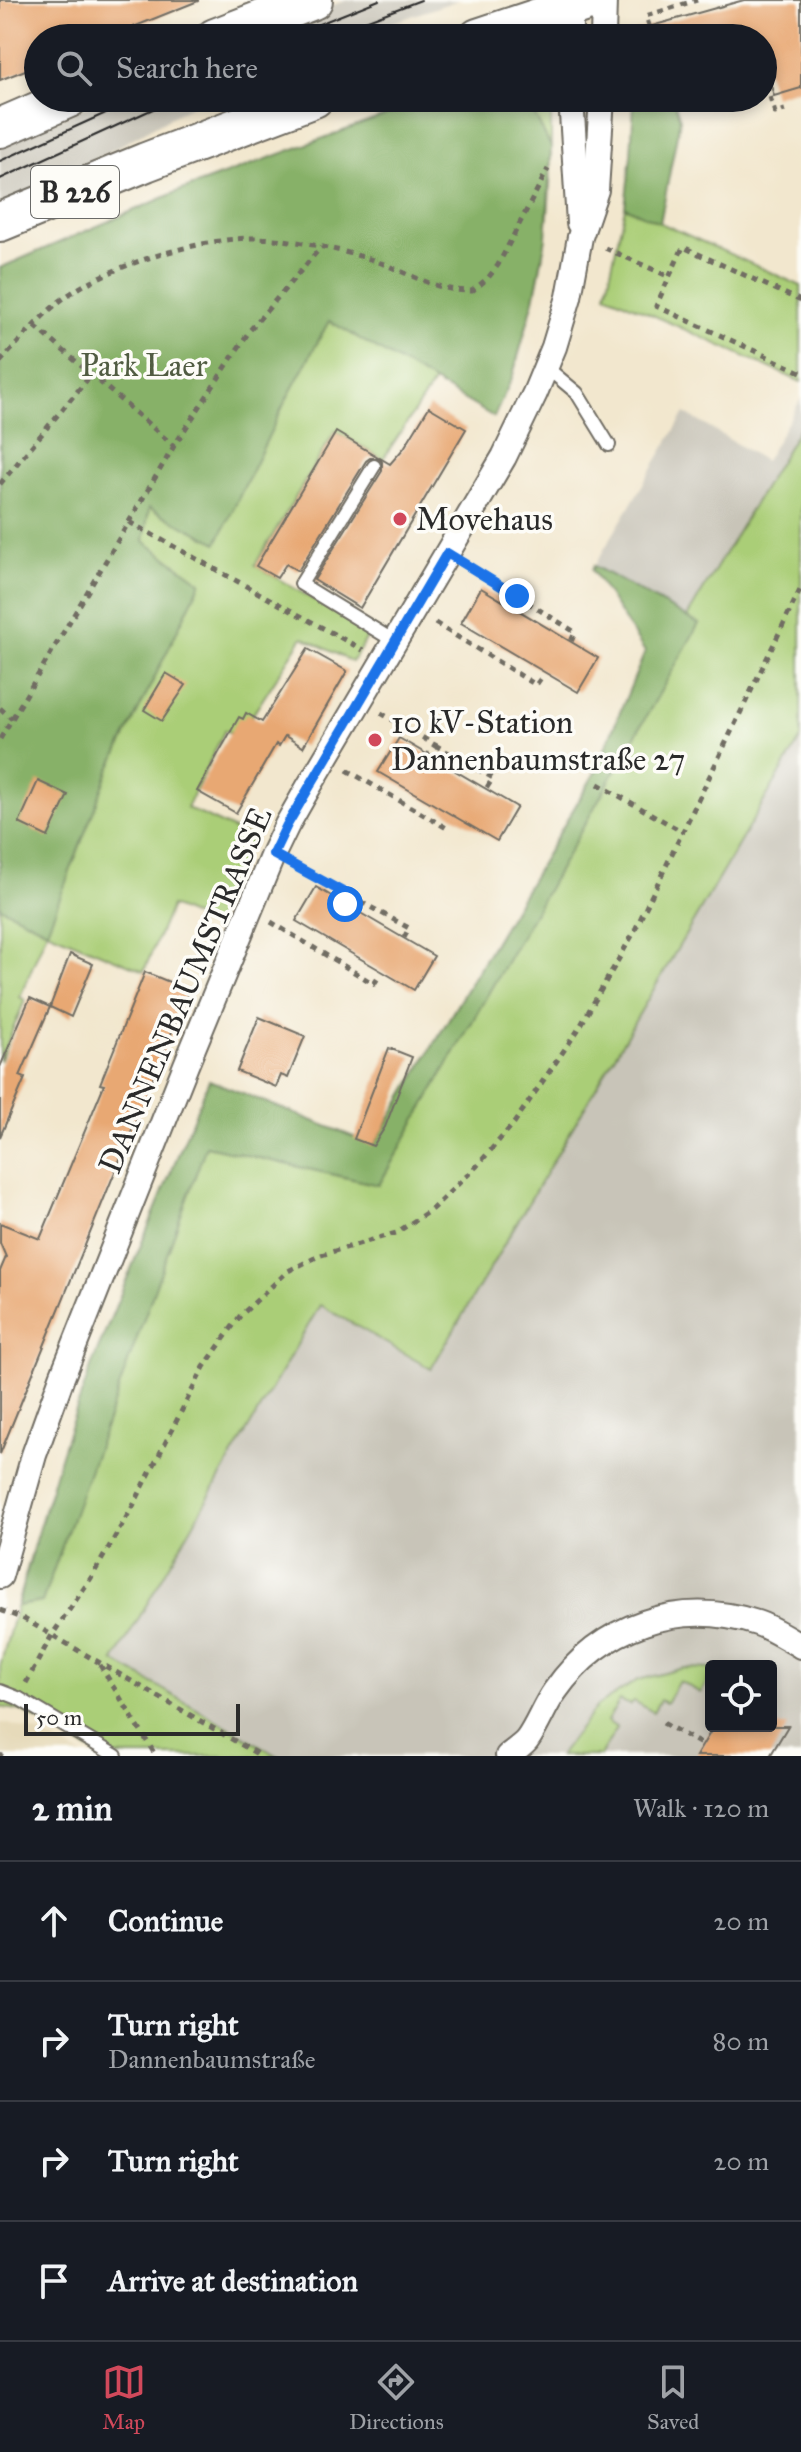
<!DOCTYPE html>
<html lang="en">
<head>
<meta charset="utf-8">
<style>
	:root { --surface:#171b24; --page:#20242c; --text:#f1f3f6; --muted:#9ea1a6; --line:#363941; --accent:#d1495b }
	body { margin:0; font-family:"IM FELL Great Primer",serif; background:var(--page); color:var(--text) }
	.controls { position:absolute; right:24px; bottom:24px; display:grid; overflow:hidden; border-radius:8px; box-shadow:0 4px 12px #0003 }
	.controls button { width:72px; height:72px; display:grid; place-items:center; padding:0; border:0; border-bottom:2px solid var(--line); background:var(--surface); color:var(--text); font:40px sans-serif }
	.scale { position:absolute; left:24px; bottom:20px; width:216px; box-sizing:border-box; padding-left:8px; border:4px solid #2b2b2b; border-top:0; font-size:22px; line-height:28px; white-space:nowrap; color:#2b2b2b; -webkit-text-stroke:6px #fdfcf7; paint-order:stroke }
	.stop { position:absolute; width:24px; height:24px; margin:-18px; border:6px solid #1a73e8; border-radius:50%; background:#fff }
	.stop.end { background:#1a73e8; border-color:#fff; box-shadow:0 2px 8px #0008 }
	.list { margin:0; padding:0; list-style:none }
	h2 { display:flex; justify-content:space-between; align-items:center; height:104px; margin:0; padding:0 32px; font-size:34px }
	h2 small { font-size:26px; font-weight:400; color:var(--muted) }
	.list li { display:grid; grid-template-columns:52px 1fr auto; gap:24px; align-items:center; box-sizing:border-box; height:120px; padding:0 32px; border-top:2px solid var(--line) }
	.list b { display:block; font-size:30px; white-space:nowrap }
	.list p { margin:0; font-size:26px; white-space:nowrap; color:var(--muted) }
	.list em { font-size:26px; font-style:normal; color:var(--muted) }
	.icon { flex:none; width:44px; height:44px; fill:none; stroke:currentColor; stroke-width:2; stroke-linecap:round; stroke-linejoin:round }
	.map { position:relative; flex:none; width:801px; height:1756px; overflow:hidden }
	.search { position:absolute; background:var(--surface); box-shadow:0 4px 12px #0003; left:24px; right:24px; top:24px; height:88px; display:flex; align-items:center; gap:20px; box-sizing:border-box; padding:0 28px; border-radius:44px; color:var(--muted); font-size:30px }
	.sheet { height:584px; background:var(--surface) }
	nav { display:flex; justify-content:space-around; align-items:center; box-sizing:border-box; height:112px; border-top:2px solid var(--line); background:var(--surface); font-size:22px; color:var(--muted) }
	nav a { display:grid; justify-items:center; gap:4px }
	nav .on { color:var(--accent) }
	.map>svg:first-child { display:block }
	.built { fill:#e6daba }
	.industrial { fill:#c8c4b8; fill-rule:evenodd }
	.green { fill:#aace77; stroke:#6a7c51; stroke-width:2 }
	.forest { fill:#87b168; stroke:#596e4a; stroke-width:2 }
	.building { fill:#e8a873 }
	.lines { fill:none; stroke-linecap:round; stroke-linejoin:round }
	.lane-casing { stroke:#716d64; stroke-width:16 }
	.street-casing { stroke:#716d64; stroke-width:28 }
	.primary-casing { stroke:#716d64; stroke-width:42 }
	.path { stroke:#716d64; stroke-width:5; stroke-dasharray:6 6; stroke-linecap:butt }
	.lane { stroke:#fff; stroke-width:12 }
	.street { stroke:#fff; stroke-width:24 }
	.primary { stroke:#fff; stroke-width:38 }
	.tram { stroke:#2b2b2b; stroke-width:2 }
	.route { stroke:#1a73e8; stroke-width:10 }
	.poi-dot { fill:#d1495b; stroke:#fdfcf7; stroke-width:3 }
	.labels { text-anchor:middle; stroke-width:7; stroke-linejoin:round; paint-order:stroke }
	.shield { fill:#fdfcf7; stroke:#6a6a68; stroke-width:2 }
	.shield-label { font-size:30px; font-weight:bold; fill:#2b2b2b }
	.park-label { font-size:32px; fill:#515c42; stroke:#fdfcf7 }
	.poi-label { font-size:32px; fill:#2b2b2b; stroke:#fdfcf7; text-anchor:start }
	.street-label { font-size:32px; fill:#2b2b2b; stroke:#fdfcf7 }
</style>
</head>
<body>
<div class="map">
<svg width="801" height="1756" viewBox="0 0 801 1756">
	<rect width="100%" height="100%" fill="#fdfcf7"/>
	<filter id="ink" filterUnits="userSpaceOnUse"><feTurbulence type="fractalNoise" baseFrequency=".0125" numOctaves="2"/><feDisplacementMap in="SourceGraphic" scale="16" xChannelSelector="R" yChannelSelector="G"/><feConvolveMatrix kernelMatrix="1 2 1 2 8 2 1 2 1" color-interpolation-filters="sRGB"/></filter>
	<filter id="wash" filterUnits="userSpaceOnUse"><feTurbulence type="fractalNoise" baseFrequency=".006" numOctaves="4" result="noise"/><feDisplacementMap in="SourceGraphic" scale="32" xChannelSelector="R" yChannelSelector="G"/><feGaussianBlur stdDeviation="1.8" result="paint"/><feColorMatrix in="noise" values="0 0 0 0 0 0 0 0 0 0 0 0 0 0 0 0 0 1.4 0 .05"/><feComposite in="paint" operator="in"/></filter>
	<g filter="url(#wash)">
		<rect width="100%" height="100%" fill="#f2e7ce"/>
		<!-- built -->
		<polygon class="built" points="0,1724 8,1724 39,1733 84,1756 0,1756"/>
		<!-- industrial -->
		<g class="industrial">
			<polygon points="346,0 458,0 348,38 250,38"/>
			<polygon points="106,98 205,98 64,177 0,207 0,146"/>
			<path d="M801,399V1756H99L22,1711L0,1707V1666L35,1540L67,1435L102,1339L209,1080L374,1145L681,626L592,570L685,413L765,461ZM711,1666H771V1726H711Z"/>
		</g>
		<!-- green -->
		<g class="green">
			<path d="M433,98H551C551,145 552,193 545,240C539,287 525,332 512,378L434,382L383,459L335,431L255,565L370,633L352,662L303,637L239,736L225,730L187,808L252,838L215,925L171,906L144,971L47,931L20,997L25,1000L0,1061V268L177,192Z"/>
			<polygon points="625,207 801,286 801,382 606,294"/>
			<polygon points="801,425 801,738 431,1369 320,1305 114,1661 278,1756 99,1756 22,1711 0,1707 0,1666 35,1540 67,1435 102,1339 209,1080 374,1145"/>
			<polygon points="684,1668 711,1669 711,1675 701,1693 679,1681 666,1703 660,1700 653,1712 634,1701 630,1705 620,1700 607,1721 617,1728 600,1756 559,1756 597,1706 638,1680"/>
		</g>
		<!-- forest -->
		<g class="forest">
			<polygon points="433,98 526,98 551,147 546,238 534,300 512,378 494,417 329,321 285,402 217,543 149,508 144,541 201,582 109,771 47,931 0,907 0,268 177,192"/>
			<polygon points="642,98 673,98 680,119 660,223 625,207 631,155 634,101"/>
			<polygon points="594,566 699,624 379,1185 206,1146 42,1602 17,1606 61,1454 92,1364 209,1080 374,1145 594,775 645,652 592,570"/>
		</g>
		<g id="blocks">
			<!-- building -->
			<g class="building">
				<polygon points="0,0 198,0 198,1 106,38 38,38 38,65 0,80"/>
				<polygon points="744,0 801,0 801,88 774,96 763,57 763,38 635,38 634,31"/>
				<polygon points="429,407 466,429 360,608 314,580 382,471 382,462 378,458 370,458 366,461 298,571 286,564 277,578 256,566 336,432 390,464 404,448"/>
				<polygon points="481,588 598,658 578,692 461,623"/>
				<polygon points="308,649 347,671 303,747 285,736 279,746 276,744 236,813 197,791 239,717 243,719 246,713 262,722"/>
				<polygon points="166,673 186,685 162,721 144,710"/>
				<polygon points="399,738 517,807 497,841 378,772"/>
				<polygon points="38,781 68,795 48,837 19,823"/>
				<polygon points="316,887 434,956 414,990 296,921"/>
				<polygon points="70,954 93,964 71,1017 50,1007"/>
				<polygon points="145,972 189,990 0,1454 0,1271 6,1257 0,1243 0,1223 40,1239 104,1085 100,1084"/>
				<polygon points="30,998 50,1007 20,1076 25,1078 0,1137 0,1067"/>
				<polygon points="259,1017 305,1036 288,1078 281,1075 276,1087 237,1071"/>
				<polygon points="389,1048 412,1057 385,1127 373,1146 354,1139"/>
				<polygon points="714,1726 788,1726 770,1756 696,1756"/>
			</g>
		</g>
	</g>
	<g filter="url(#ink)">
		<use href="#blocks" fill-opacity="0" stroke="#716d64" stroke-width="2"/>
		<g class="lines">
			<!-- lane casing -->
			<g class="lane-casing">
				<g id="lane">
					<polyline points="546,367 577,393 609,445"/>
					<polyline points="374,466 301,584 394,641"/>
					<polyline points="0,1691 18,1698 116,1756"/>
				</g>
			</g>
			<!-- street casing -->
			<g class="street-casing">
				<g id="street">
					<polyline points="570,8 570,38"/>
					<polyline points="603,38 604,0"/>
					<polyline points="571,98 579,223"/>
					<polyline points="0,1576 34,1455 62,1377 186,1065 273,854 287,825 308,788 504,457 535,393 554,347 569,297 580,237 596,190 602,98"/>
					<path d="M508,1756C514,1751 522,1746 527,1740C538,1725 544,1706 555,1691C601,1625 679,1598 757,1623C772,1628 787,1638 801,1646"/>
				</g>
			</g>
			<!-- primary casing -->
			<g class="primary-casing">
				<g id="primary">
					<polyline points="215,38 313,0"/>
					<polyline points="478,38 592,0"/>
					<polyline points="0,128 69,98"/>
					<polyline points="0,222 146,162 314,98"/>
				</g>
			</g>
			<!-- path -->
			<g class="path">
				<polyline points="653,38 646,16 697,0"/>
				<polyline points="763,74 775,113 785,110"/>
				<polyline points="605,248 670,277"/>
				<polyline points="801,301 683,247 656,306 801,372"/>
				<polyline points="35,326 174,446"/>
				<path d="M0,362C19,342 38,319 60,301C102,267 200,238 255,238C286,238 332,248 363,257C400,267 433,292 472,291L488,278L498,265L548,169"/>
				<polyline points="0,484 91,375"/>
				<polyline points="418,516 435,526"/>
				<polyline points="129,522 363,650"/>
				<polyline points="468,566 517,596 512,607"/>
				<polyline points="517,596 575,632 571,642"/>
				<polyline points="435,623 536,685 541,678"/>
				<polyline points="0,708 12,719"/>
				<polyline points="381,713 435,745 428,755"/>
				<polyline points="0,739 174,446 250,330 321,247"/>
				<polyline points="435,745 493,778 486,789"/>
				<polyline points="347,770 450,830"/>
				<polyline points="598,784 683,832"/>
				<polyline points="295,866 350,896 345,904"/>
				<polyline points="350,896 409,928 404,938"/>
				<polyline points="271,922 374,984 380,975"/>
				<polyline points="0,1610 24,1619 261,1756"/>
				<polyline points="100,1665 156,1756"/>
				<polyline points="26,1683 52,1635 91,1578 133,1506 204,1367 240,1316 288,1271 321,1255 396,1233 432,1209 476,1167 514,1123 578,1030 633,934 801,588"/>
				<polyline points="663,1723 703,1745"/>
				<polyline points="0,1755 3,1756"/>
			</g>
			<!-- lane -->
			<use href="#lane" class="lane"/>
			<!-- street -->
			<use href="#street" class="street"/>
			<!-- primary -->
			<use href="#primary" class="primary"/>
			<!-- tram -->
			<g class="tram">
				<polyline points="284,38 379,0"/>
				<polyline points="320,38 421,0"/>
				<polyline points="0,161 139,98"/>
				<polyline points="0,179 177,98"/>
			</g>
		</g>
	</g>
	<g class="lines" filter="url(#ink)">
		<!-- route -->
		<polyline class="route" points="345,904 350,896 273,854 287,825 447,553 517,596"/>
	</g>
	<!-- markers -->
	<g class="poi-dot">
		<circle cx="400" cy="519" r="8"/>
		<circle cx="375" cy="740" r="8"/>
	</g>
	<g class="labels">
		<!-- shield labels -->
		<rect class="shield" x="31" y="166" width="88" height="52" rx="6"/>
		<g class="shield-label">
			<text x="75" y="202">B 226</text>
		</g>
		<!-- park labels -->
		<g class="park-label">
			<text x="144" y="376">Park Laer</text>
		</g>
		<!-- poi labels -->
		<g class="poi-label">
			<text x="416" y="530">Movehaus</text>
			<text x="391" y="733">10 kV-Station<tspan x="391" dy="37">Dannenbaumstraße 27</tspan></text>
		</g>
		<!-- street labels -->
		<g class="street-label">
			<text transform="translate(185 990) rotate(-67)" y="11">DANNENBAUMSTRASSE</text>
		</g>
	</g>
</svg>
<div class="controls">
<button><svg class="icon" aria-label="locate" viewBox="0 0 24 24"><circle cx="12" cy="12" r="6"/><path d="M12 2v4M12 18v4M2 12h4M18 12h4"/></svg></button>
</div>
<div class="scale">50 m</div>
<div class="stop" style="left:345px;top:904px"></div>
<div class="stop end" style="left:517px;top:596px"></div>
<div class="search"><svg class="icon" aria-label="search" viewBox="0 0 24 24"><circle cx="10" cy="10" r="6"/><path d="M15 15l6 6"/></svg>Search here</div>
</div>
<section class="sheet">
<h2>2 min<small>Walk · 120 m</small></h2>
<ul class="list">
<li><svg class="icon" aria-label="ahead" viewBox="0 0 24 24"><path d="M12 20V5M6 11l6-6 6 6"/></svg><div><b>Continue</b></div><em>20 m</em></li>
<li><svg class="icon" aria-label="right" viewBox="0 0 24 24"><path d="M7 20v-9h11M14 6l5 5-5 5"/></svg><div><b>Turn right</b><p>Dannenbaumstraße</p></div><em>80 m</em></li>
<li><svg class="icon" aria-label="right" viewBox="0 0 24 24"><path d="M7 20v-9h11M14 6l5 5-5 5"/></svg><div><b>Turn right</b></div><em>20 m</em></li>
<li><svg class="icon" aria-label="arrive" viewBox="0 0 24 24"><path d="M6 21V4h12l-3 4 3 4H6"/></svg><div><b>Arrive at destination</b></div></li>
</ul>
</section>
<nav>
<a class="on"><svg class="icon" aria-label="map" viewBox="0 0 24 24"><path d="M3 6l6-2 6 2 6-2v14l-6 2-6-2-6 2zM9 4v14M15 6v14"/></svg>Map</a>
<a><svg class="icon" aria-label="directions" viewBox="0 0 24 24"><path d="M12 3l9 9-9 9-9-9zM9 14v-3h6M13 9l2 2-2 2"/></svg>Directions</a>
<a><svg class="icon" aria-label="saved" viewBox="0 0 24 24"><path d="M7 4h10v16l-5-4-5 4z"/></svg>Saved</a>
</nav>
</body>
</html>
